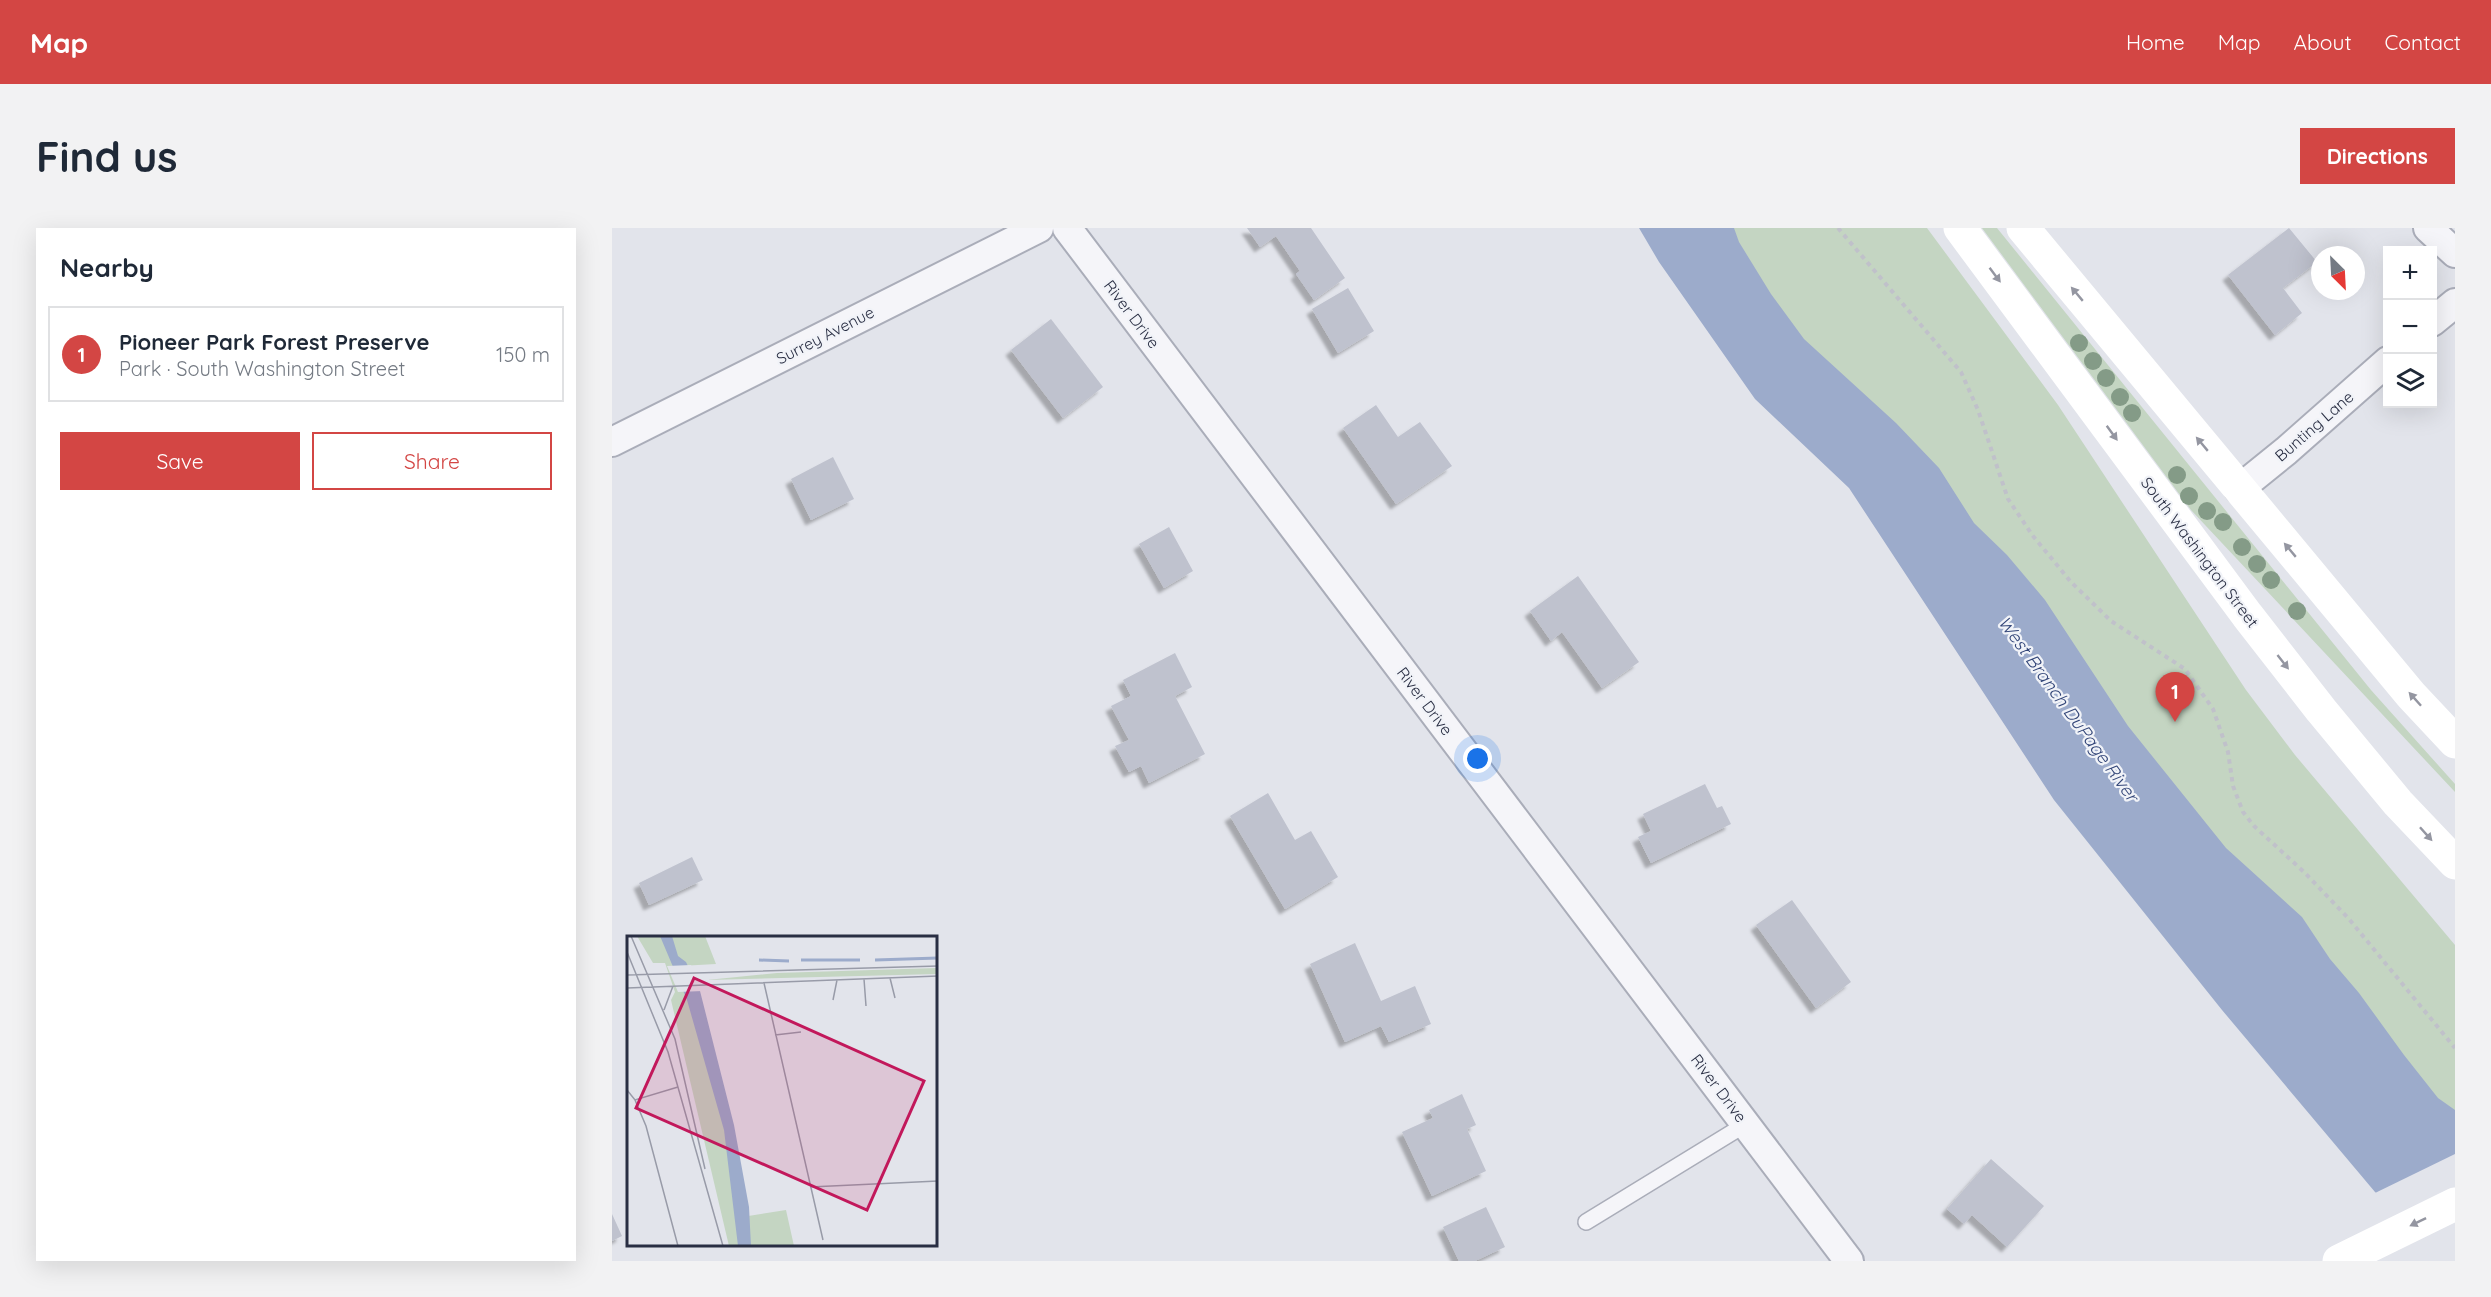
<!DOCTYPE html>
<html lang="en">
<head>
<meta charset="utf-8">
<style>
	:root { --surface:#fff; --page:#f2f2f3; --text:#1f2937; --muted:#747a83; --line:#e0e1e3; --accent:#d34644 }
	body { margin:0; font-family:Quicksand,sans-serif; background:var(--page); color:var(--text) }
	.controls { position:absolute; right:18px; top:18px; display:grid; overflow:hidden; border-radius:0px; box-shadow:0 6px 24px #0002 }
	.controls button { width:54px; height:54px; display:grid; place-items:center; padding:0; border:0; border-bottom:2px solid var(--line); background:var(--surface); color:var(--text); font:30px sans-serif }
	.compass { position:absolute; left:1699px; top:18px; width:54px; height:54px; border-radius:50%; background:var(--surface); box-shadow:0 6px 24px #0002; rotate:156deg }
	.you { position:absolute; left:866px; top:531px; width:21px; height:21px; margin:-15px; border:4px solid #fff; border-radius:50%; background:#1a73e8; box-shadow:0 0 0 9px #1a73e833 }
	.badge { display:grid; place-items:center; width:39px; height:39px; border-radius:50%; background:var(--accent); color:#fff; font-size:20px; font-weight:700 }
	.pin { position:absolute; translate:-50% -50px; filter:drop-shadow(0 2px 3px #0008) }
	.pin::after { content:''; position:absolute; top:32px; width:21px; height:18px; background:inherit; clip-path:polygon(0 0,100% 0,50% 100%) }
	.list { margin:0; padding:0; list-style:none }
	h2 { display:flex; justify-content:space-between; align-items:center; height:78px; margin:0; padding:0 24px; font-size:26px }
	h2 small { font-size:20px; font-weight:400; color:var(--muted) }
	.list li { display:grid; grid-template-columns:39px 1fr auto; gap:18px; align-items:center; box-sizing:border-box; height:96px; margin:0 12px 12px; padding:0 12px; border:2px solid var(--line); border-radius:0px }
	.list b { display:block; font-size:22px; white-space:nowrap }
	.list p { margin:0; font-size:20px; white-space:nowrap; color:var(--muted) }
	.list em { font-size:20px; font-style:normal; color:var(--muted) }
	.actions { display:flex; gap:12px; padding:18px 24px }
	.actions a { flex:1; padding:14px 0; border:2px solid var(--accent); border-radius:0px; text-align:center; font-size:21px; color:var(--accent) }
	.actions .main { background:var(--accent); color:#fff }
	.icon { flex:none; width:33px; height:33px; fill:none; stroke:currentColor; stroke-width:2; stroke-linecap:round; stroke-linejoin:round }
	.map { position:relative; flex:none; width:1843px; height:1033px; overflow:hidden; border-radius:0px }
	header { display:flex; align-items:center; gap:36px; box-sizing:border-box; height:84px; padding:0 30px; background:var(--accent); color:#fff }
	header strong { font-size:28px }
	nav { display:flex; gap:33px; margin-inline-start:auto; font-size:21px }
	.intro { display:flex; align-items:center; justify-content:space-between; box-sizing:border-box; height:144px; padding:0 36px }
	h1 { margin:0; font-size:42px }
	.button { padding:15px 27px; border-radius:0px; background:var(--accent); color:#fff; font-size:21px; font-weight:700 }
	main { display:flex; gap:36px; padding:0 36px }
	aside { flex:1; background:var(--surface); border-radius:0px; box-shadow:0 6px 24px #0002 }
	.map>svg:first-child { display:block }
	.green { fill:#c4d5c2 }
	.water { fill:#9cabcb }
	.pier { fill:#e2e4eb }
	.building { fill:#bfc2ce; filter:url(#shadow) }
	.lines { fill:none; stroke-linecap:round; stroke-linejoin:round }
	.lane-casing { stroke:#aaadb9; stroke-width:18 }
	.street-casing { stroke:#aaadb9; stroke-width:32 }
	.path { stroke:#c0c1ca; stroke-width:4; stroke-dasharray:4.5 4.5; stroke-linecap:butt }
	.lane { stroke:#f5f5f9; stroke-width:15 }
	.street { stroke:#f5f5f9; stroke-width:28 }
	.secondary { stroke:#fff; stroke-width:33 }
	.tree { fill:#849b87 }
	.oneway { fill:#9496a1 }
	.labels { text-anchor:middle; stroke-width:4.5; stroke-linejoin:round; paint-order:stroke }
	.street-label { font-size:16px; fill:#292e43; stroke:#f1f3f8 }
	.water-label { font-size:18px; font-style:italic; fill:#324578; stroke:#f1f3f8 }
	.inset-river { fill:none; stroke:#9cabcb; stroke-width:3 }
	.inset-road { fill:none; stroke:#989ba8; stroke-width:1.5 }
	.view { fill:#c2185b; fill-opacity:0.15; stroke:#c2185b; stroke-width:3 }
	.inset-edge { fill:none; stroke:#292e43; stroke-width:3 }
</style>
</head>
<body>
<header>
<strong>Map</strong>
<nav><a>Home</a><a>Map</a><a>About</a><a>Contact</a></nav>
</header>
<div class="intro"><h1>Find us</h1><a class="button">Directions</a></div>
<main>
<aside>
<h2>Nearby<small></small></h2>
<ul class="list">
<li><span class="badge">1</span><div><b>Pioneer Park Forest Preserve</b><p>Park · South Washington Street</p></div><em>150 m</em></li>
</ul>
<div class="actions"><a class="main">Save</a><a>Share</a></div>
</aside>
<div class="map">
<svg width="1843" height="1033" viewBox="0 0 1843 1033">
	<defs>
		<filter id="shadow"><feDropShadow dx="-5.5" dy="5.5" stdDeviation="1.5" flood-color="#0004"/></filter>
	</defs>
	<rect width="100%" height="100%" fill="#e2e4eb"/>
	<!-- green -->
	<g class="green">
		<polygon points="1073,0 1315,0 1446,177 1634,462 1683,527 1843,717 1843,960"/>
		<polygon points="1370,0 1385,0 1759,462 1843,556 1843,564 1579,282"/>
	</g>
	<!-- water -->
	<polygon class="water" points="1027,0 1122,0 1127,14 1159,66 1192,111 1284,195 1327,240 1362,295 1395,327 1433,372 1516,498 1614,620 1690,689 1718,731 1747,765 1792,827 1826,870 1843,882 1843,1032 1763,964 1610,782 1442,572 1237,260 1143,171 1047,34"/>
	<!-- pier -->
	<polygon class="pier" points="1843,926 1843,1033 1840,1033 1761,966"/>
	<!-- building -->
	<g class="building">
		<polygon points="635,0 699,0 733,50 702,72 684,46 688,43 664,8 648,19"/>
		<polygon points="1677,0 1705,34 1671,60 1690,85 1663,107 1616,47"/>
		<polygon points="736,60 762,103 726,125 700,81"/>
		<polygon points="439,91 491,159 451,190 399,122"/>
		<polygon points="764,177 786,209 808,194 840,238 784,276 731,200"/>
		<polygon points="221,229 242,271 199,292 179,251"/>
		<polygon points="557,299 581,343 552,360 527,316"/>
		<polygon points="966,348 1027,434 990,460 950,404 939,413 918,383"/>
		<polygon points="563,425 580,459 563,468 593,526 537,555 529,538 517,544 503,518 517,512 499,478 519,468 511,452"/>
		<polygon points="1093,556 1105,580 1110,578 1119,596 1039,635 1026,609 1039,603 1031,586"/>
		<polygon points="656,565 683,612 699,603 726,649 673,681 618,588"/>
		<polygon points="80,629 91,652 37,677 27,655"/>
		<polygon points="1180,672 1239,754 1204,780 1144,697"/>
		<polygon points="743,715 769,773 803,758 819,796 777,814 769,798 733,814 698,736"/>
		<polygon points="850,866 864,897 855,901 874,943 820,968 790,904 821,890 817,882"/>
		<polygon points="1379,931 1432,978 1395,1019 1360,987 1352,996 1335,981"/>
		<polygon points="874,979 893,1019 863,1033 847,1033 831,999"/>
		<polygon points="0,986 10,1008 0,1013"/>
	</g>
	<g class="lines">
		<!-- lane casing -->
		<g class="lane-casing">
			<polyline id="lane" points="974,994 1134,896"/>
		</g>
		<!-- street casing -->
		<g class="street-casing">
			<g id="street">
				<polyline points="455,0 1237,1033"/>
				<polyline points="1816,0 1843,25"/>
				<polyline points="1820,94 1843,75"/>
				<polyline points="0,214 427,0"/>
				<polyline points="1627,261 1674,223 1776,133"/>
			</g>
		</g>
		<!-- path -->
		<polyline class="path" points="1226,0 1349,144 1366,182 1396,271 1421,308 1459,354 1499,393 1573,441 1601,481 1616,524 1621,558 1631,584 1642,598 1692,644 1737,691 1843,820"/>
		<!-- lane -->
		<use href="#lane" class="lane"/>
		<!-- street -->
		<use href="#street" class="street"/>
		<!-- secondary -->
		<g class="secondary">
			<polyline points="1348,0 1635,387 1709,482 1786,575 1843,635"/>
			<polyline points="1411,0 1799,467 1843,514"/>
			<polyline points="1727,1033 1843,976"/>
		</g>
	</g>
	<!-- trees -->
	<g class="tree">
		<circle cx="1467" cy="115" r="9"/>
		<circle cx="1481" cy="133" r="9"/>
		<circle cx="1494" cy="150" r="9"/>
		<circle cx="1508" cy="169" r="9"/>
		<circle cx="1520" cy="185" r="9"/>
		<circle cx="1565" cy="247" r="9"/>
		<circle cx="1577" cy="268" r="9"/>
		<circle cx="1595" cy="283" r="9"/>
		<circle cx="1611" cy="294" r="9"/>
		<circle cx="1630" cy="319" r="9"/>
		<circle cx="1645" cy="336" r="9"/>
		<circle cx="1659" cy="352" r="9"/>
		<circle cx="1685" cy="383" r="9"/>
	</g>
	<!-- one-way arrows -->
	<defs><path id="oneway-solid" d="M-6-.8H1V-3.2L6.5 0L1 3.2V.8H-6Z" transform="scale(1.5)"/></defs>
	<g class="oneway">
		<use href="#oneway-solid" transform="translate(1383 47) rotate(53)"/>
		<use href="#oneway-solid" transform="translate(1465 66) rotate(-130)"/>
		<use href="#oneway-solid" transform="translate(1500 205) rotate(54)"/>
		<use href="#oneway-solid" transform="translate(1590 216) rotate(-130)"/>
		<use href="#oneway-solid" transform="translate(1678 322) rotate(-130)"/>
		<use href="#oneway-solid" transform="translate(1671 434) rotate(52)"/>
		<use href="#oneway-solid" transform="translate(1803 471) rotate(-132)"/>
		<use href="#oneway-solid" transform="translate(1814 606) rotate(48)"/>
		<use href="#oneway-solid" transform="translate(1806 994) rotate(154)"/>
	</g>
	<g class="labels">
		<!-- street labels -->
		<g class="street-label">
			<text transform="translate(520 86) rotate(53)" y="6">River Drive</text>
			<text transform="translate(213 107) rotate(-27)" y="6">Surrey Avenue</text>
			<text transform="translate(1702 198) rotate(-41)" y="6">Bunting Lane</text>
			<text transform="translate(1588 324) rotate(53)" y="6">South Washington Street</text>
			<text transform="translate(813 473) rotate(53)" y="6">River Drive</text>
			<text transform="translate(1107 860) rotate(53)" y="6">River Drive</text>
		</g>
		<!-- water labels -->
		<g class="water-label">
			<text transform="translate(1456 481) rotate(54)" y="6">West Branch DuPage River</text>
		</g>
	</g>
	<!-- overview -->
	<g transform="translate(15 708)">
		<rect width="310" height="310" fill="#e2e4eb"/>
		<path d="M10,0H78L89,28L53,30L91,162L115,281L159,274L167,310H102L44,64L48,56L38,27H26ZM310,32V38L80,44L150,37Z" fill="#c4d5c2"/>
		<path d="M33,0H45L51,20L59,26L73,55L107,189L122,271L124,310H111L97,194L60,64Z" fill="#9cabcb"/>
		<path d="M64,29L76,55L51,56L40,30Z" fill="#e2e4eb"/>
		<path class="inset-river" d="M132,24L162,25M174,24H233M248,24L311,22"/>
		<path class="inset-road" d="M4,0L48,103L78,233M0,16L41,116L96,310M0,39L311,30M263,42L268,62M237,43L239,70M137,47L196,304M0,52L311,40M206,64L210,44M37,74L46,50M148,99L174,96M0,154L8,164L51,151M8,164L19,190L51,310M183,251L311,245"/>
		<path class="view" d="M67,42L297,145L240,274L9,172Z"/>
		<rect width="310" height="310" class="inset-edge"/>
	</g>
</svg>
<div class="controls">
<button>+</button>
<button>−</button>
<button><svg class="icon" aria-label="layers" viewBox="0 0 24 24"><path d="M12 4l9 5-9 5-9-5zM3 14l9 5 9-5"/></svg></button>
</div>
<svg class="compass" viewBox="-18 -18 36 36"><path d="M0-13l5 13h-10z" fill="#e53935"/><path d="M0 13l5-13h-10z" fill="#747a83"/></svg>
<div class="you"></div>
<div class="pin badge" style="left:1563px;top:494px">1</div>
</div>
</main>
</body>
</html>
